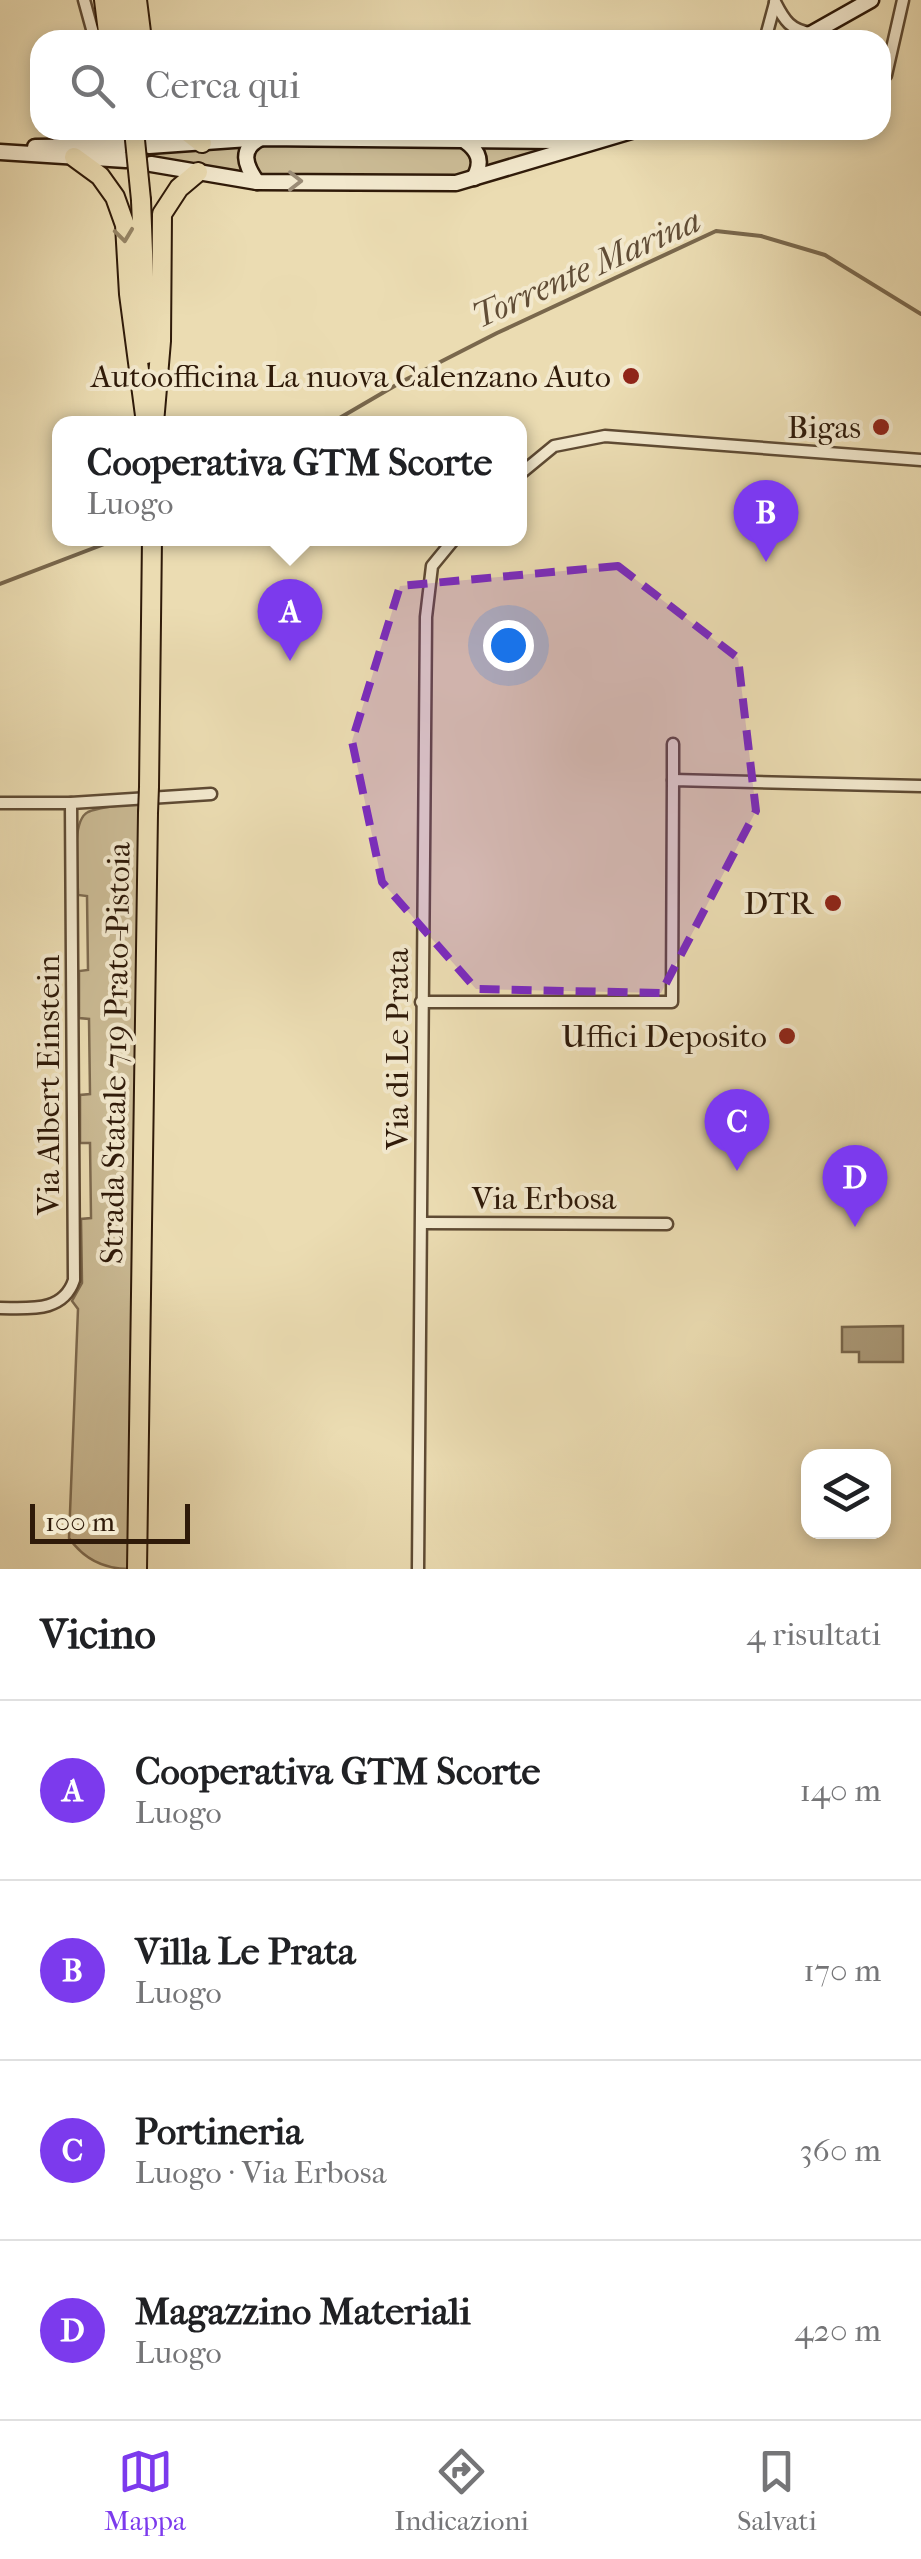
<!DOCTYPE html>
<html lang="it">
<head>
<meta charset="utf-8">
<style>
	:root { --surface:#fff; --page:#f6f6f6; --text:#202124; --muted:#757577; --line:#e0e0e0; --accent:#7c3aed }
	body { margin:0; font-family:"IM FELL French Canon",serif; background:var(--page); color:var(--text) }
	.controls { position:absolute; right:30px; bottom:30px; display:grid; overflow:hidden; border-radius:20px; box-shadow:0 5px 15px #0003 }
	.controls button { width:90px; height:90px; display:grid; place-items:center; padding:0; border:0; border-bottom:2px solid var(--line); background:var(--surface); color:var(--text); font:50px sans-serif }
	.scale { position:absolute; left:30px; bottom:25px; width:160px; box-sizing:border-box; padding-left:10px; border:5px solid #2f1a09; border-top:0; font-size:28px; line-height:35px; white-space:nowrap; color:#2f1a09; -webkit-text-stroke:8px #f2e8cd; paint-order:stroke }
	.you { position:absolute; left:508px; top:645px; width:35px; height:35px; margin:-25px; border:8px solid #fff; border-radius:50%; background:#1a73e8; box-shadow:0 0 0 15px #1a73e833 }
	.badge { display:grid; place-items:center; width:65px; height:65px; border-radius:50%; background:var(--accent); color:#fff; font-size:32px; font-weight:700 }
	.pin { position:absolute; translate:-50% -82px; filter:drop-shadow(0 2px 5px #0008) }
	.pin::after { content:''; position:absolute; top:52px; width:35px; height:30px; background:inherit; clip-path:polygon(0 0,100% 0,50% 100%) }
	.popup { position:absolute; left:52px; top:416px; width:475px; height:130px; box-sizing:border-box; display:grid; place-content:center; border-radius:20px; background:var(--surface); filter:drop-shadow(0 2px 8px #0005); font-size:32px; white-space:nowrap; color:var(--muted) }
	.popup b { font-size:38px; color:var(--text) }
	.popup::after { content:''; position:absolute; left:50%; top:100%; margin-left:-20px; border:20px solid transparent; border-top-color:var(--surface) }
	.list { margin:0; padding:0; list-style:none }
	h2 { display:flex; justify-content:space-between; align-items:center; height:130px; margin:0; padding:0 40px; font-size:42px }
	h2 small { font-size:32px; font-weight:400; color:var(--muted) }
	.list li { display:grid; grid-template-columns:65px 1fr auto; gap:30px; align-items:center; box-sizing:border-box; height:180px; padding:0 40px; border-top:2px solid var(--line) }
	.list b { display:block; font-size:38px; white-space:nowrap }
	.list p { margin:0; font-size:32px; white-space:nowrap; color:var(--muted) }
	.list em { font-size:32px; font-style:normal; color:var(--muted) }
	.icon { flex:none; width:55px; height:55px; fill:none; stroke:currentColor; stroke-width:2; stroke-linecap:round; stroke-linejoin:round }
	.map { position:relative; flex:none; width:921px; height:1569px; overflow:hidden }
	.search { position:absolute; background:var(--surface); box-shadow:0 5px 15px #0003; left:30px; right:30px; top:30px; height:110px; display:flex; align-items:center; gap:25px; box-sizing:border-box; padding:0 35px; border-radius:30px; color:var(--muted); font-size:38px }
	.sheet { height:850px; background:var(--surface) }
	nav { display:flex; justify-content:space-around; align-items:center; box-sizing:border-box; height:140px; border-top:2px solid var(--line); background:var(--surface); font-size:28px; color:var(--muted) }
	nav a { display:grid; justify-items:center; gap:5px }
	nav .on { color:var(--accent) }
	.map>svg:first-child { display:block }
	.green { fill:#cbbb95; stroke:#7d6a4f; stroke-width:2.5 }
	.water { fill:#ab9a79; stroke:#79674c; stroke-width:2.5 }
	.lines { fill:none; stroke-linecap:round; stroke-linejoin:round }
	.stream { stroke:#79674c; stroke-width:4 }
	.street-casing { stroke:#5e4a33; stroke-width:15 }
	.secondary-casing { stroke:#2f1a09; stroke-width:19 }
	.highway-casing { stroke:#2f1a09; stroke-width:22 }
	.street { stroke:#f2e8cd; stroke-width:10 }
	.secondary { stroke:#f2e8cd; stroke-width:14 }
	.highway { stroke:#ebdcb2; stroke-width:18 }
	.highway-bridge-casing { stroke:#2f1a09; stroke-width:22; stroke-linecap:butt }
	.highway-bridge { stroke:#ebdcb2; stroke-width:18 }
	.oneway { stroke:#9a8b75 }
	.oneway2 { stroke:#968566 }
	.marked { fill:#7b2cbf; fill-opacity:0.2; stroke:#7b2cbf; stroke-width:8; stroke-dasharray:20 12; stroke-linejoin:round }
	.poi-dot { fill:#8f2418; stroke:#f2e8cd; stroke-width:4 }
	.labels { text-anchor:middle; stroke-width:8; stroke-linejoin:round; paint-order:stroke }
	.poi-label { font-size:32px; fill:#2f1a09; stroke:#f2e8cd; text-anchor:end }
	.street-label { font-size:32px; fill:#2f1a09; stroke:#f2e8cd }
	.water-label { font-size:35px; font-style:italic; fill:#614d36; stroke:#f2e8cd }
</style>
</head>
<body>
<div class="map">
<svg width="921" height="1569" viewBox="0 0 921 1569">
	<rect width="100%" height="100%" fill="#ebdcb2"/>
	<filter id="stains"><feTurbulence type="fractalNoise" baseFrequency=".002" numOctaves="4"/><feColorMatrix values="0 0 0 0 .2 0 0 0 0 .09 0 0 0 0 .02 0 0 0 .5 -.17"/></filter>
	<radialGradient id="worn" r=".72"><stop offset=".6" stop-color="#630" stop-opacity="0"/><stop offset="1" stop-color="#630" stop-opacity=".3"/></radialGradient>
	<!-- green -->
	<g class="green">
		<polygon points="248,142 247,176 121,155 121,152"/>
		<polygon points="258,144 466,147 475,161 467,176 265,176 256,172 251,152"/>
		<polygon points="478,145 554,147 481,172"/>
		<path d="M135,804L139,805V811L129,1569C104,1569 83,1558 69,1538L78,1309L72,1301L82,1283L81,1219L91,1218L90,1143H80V1095L90,1094L89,1019L79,1018V971L88,970L87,896L78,895C78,876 70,821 88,812C100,807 122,805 135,804Z"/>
	</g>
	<!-- water -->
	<polygon class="water" points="903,1326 903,1362 859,1362 859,1352 842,1352 842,1327"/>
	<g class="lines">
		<!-- stream -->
		<g class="stream">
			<polyline points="331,423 403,381 497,333 716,231 761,236 825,255 921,314"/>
			<polyline points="0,584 120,538"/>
		</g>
		<!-- street casing -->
		<g class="street-casing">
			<g id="street">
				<polyline points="84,0 95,40"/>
				<path d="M775,2C784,20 791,31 812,33"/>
				<polyline points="765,40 775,3"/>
				<polyline points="881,81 886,75 903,0"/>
				<polyline points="520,474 554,446 605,436 921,460"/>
				<polyline points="673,744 673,780"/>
				<polyline points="0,803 71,803 211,794"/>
				<polyline points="421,1002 672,1002 673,780 921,786"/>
				<polyline points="422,1223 667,1224"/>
				<path d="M0,1308C29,1308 63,1313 74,1280L71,803"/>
				<polyline points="418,1569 426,617 432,566 455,538"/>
			</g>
		</g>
		<!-- secondary casing -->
		<g class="secondary-casing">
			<g id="secondary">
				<polyline points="800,40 871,0"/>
				<path d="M465,141C479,151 483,162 474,178"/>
				<polyline points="149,146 262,138 555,141 586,139"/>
				<polyline points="35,147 124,146"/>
				<polyline points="0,152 126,160"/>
				<polyline points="151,164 257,182 456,183 635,130"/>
				<path d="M257,182C245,165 239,149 261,138"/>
			</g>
		</g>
		<!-- highway casing -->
		<g class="highway-casing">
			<g id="highway">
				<polyline points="104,0 109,40"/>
				<polyline points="121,0 125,40"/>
				<polyline points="137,0 142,40"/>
				<polyline points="185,130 202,143"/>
				<polyline points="74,157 100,176 115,197 125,225 129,294 146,423"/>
				<polyline points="141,200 147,354"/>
				<polyline points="154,423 161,341 162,214 179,188 198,172"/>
				<polyline points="149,787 152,538"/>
				<polyline points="137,1569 148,813"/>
			</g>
		</g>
		<!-- street -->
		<use href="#street" class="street"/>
		<!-- secondary -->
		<use href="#secondary" class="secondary"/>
		<!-- highway -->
		<use href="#highway" class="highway"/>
		<!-- highway-bridge casing -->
		<g class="highway-bridge-casing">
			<g id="highway-bridge">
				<polyline points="134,130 141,200"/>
				<polyline points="148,813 149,787"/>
			</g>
		</g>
		<!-- highway-bridge -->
		<use href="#highway-bridge" class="highway-bridge"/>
	</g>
	<!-- one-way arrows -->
	<defs><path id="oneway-chevron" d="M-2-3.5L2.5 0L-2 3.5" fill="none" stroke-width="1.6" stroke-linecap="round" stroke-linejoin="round" transform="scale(2.5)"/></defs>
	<use class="oneway" href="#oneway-chevron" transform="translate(295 181)"/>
	<use class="oneway2" href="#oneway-chevron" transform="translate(124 235) rotate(83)"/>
	<!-- marked area -->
	<path class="marked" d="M618,566L738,658L756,811L661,993L476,989L382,882L352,741L400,586Z"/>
	<!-- markers -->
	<g class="poi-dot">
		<circle cx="631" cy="376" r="10"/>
		<circle cx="881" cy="427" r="10"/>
		<circle cx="833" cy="903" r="10"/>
		<circle cx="787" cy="1036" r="10"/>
	</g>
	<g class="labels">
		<!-- poi labels -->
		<g class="poi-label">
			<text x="611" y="387">Autoofficina La nuova Calenzano Auto</text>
			<text x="861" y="438">Bigas</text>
			<text x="813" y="914">DTR</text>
			<text x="767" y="1047">Uffici Deposito</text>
		</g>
		<!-- street labels -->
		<g class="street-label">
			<text transform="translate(397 1049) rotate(-90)" y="11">Via di Le Prata</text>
			<text transform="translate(115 1053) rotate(-89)" y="11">Strada Statale 719 Prato-Pistoia</text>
			<text transform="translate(48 1085) rotate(-90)" y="11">Via Albert Einstein</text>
			<text x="544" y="1209">Via Erbosa</text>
		</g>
		<!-- water labels -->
		<g class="water-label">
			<text transform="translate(586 268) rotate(-24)" y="12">Torrente Marina</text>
		</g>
	</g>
	<rect width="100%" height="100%" filter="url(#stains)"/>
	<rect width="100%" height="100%" fill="url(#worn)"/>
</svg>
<div class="controls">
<button><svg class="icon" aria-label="layers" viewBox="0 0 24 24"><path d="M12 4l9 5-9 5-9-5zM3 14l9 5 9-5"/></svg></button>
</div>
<div class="scale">100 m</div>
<div class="you"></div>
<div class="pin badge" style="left:290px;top:661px">A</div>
<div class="popup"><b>Cooperativa GTM Scorte</b>Luogo</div>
<div class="pin badge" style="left:766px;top:562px">B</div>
<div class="pin badge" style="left:737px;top:1171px">C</div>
<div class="pin badge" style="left:855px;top:1227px">D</div>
<div class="search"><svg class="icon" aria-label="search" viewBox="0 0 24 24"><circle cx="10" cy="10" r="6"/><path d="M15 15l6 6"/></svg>Cerca qui</div>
</div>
<section class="sheet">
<h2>Vicino<small>4 risultati</small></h2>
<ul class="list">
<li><span class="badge">A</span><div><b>Cooperativa GTM Scorte</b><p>Luogo</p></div><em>140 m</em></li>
<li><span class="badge">B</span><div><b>Villa Le Prata</b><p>Luogo</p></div><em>170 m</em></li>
<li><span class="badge">C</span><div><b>Portineria</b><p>Luogo · Via Erbosa</p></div><em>360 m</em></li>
<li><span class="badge">D</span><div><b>Magazzino Materiali</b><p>Luogo</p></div><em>420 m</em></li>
</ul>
</section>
<nav>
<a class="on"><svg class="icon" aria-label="map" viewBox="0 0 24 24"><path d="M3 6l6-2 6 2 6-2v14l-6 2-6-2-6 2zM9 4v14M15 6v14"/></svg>Mappa</a>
<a><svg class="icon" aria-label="directions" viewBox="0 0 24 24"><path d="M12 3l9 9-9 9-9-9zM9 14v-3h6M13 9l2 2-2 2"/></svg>Indicazioni</a>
<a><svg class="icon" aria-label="saved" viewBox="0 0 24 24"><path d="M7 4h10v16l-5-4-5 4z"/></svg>Salvati</a>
</nav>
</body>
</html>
